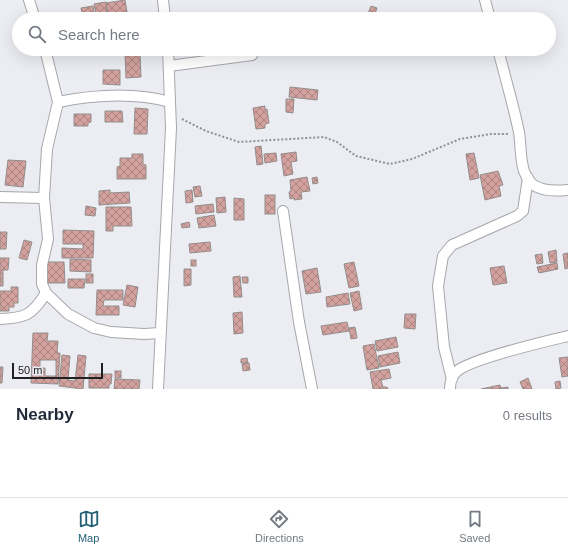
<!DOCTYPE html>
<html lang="en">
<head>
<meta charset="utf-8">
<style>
	:root { --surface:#fff; --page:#f2f2f3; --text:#1f2937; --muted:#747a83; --line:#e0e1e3; --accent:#226076 }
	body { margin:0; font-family:Arial,sans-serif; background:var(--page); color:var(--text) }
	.scale { position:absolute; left:12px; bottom:10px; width:91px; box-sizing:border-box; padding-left:4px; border:2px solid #222224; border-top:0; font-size:11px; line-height:14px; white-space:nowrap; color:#222224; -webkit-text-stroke:3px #ecedf2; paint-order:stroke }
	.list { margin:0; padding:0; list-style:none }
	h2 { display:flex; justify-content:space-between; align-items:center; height:52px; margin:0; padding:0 16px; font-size:17px }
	h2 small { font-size:13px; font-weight:400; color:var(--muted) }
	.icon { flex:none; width:22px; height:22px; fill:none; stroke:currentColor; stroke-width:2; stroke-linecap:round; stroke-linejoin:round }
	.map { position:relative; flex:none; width:568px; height:389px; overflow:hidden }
	.search { position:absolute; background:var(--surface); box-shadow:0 4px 16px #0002; left:12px; right:12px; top:12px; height:44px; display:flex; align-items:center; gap:10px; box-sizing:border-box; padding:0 14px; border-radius:22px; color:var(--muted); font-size:15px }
	.sheet { height:108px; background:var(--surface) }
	nav { display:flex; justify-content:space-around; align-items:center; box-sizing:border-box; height:56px; border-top:1px solid var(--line); background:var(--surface); font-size:11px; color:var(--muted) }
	nav a { display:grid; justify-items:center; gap:2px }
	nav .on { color:var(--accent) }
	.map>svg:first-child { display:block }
	.building { fill:url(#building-cross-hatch); stroke:#938d8c; fill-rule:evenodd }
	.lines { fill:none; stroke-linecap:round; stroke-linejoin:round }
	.street-casing { stroke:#a6a7ac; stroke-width:12 }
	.path { stroke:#8f9093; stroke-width:2; stroke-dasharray:2 2; stroke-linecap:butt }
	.street { stroke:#fff; stroke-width:10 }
</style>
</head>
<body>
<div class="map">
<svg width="568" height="389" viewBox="0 0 568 389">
	<defs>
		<pattern id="building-cross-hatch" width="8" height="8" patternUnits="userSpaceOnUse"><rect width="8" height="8" fill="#d3a29e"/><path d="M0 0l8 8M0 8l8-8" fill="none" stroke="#ab8481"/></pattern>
	</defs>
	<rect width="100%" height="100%" fill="#ecedf2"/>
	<!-- building -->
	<g class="building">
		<polygon points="125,0 127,12 108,14 106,3"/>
		<polygon points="106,2 107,16 127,13 128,19 97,19 94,4"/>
		<polygon points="93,6 95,19 77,19 83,18 81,8"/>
		<polygon points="371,6 377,8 373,19 366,19"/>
		<polygon points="116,49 137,49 137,51 116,54"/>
		<polygon points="125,54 140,54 141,77 126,78"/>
		<polygon points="103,70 120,70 120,85 103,84"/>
		<polygon points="290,87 318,90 317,100 289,97"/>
		<polygon points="286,99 294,99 293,113 286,112"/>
		<polygon points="265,106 265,110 267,109 269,123 265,124 265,128 256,129 253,108"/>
		<polygon points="135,108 148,109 147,134 134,134"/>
		<polygon points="105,111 122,111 123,122 105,122"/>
		<polygon points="74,114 91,114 91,122 88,123 88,126 74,126"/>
		<polygon points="261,146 263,164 257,165 255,147"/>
		<polygon points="296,152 297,161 291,162 293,174 284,176 281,154"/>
		<polygon points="276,153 277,161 265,163 264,154"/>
		<polygon points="474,153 479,178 470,180 466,154"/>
		<polygon points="132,154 143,154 143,164 146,165 146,179 117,179 117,167 120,166 120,158 132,158"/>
		<polygon points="8,160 26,161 23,187 5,185"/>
		<polygon points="498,171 503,185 499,186 501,196 485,200 480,175"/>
		<polygon points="307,177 310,191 301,192 302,199 294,200 294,198 290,199 289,192 291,191 290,180"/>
		<polygon points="317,177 318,183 313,184 312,178"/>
		<polygon points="200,186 202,196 195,197 193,187"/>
		<polygon points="110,190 110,193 129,192 130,203 99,205 99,191"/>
		<polygon points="192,190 193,202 186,203 185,191"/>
		<rect x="265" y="195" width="10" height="19"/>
		<polygon points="225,197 226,212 217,213 216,198"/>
		<polygon points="234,198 244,199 244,220 234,220"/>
		<polygon points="213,204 214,212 196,214 195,206"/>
		<polygon points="86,206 96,208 95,216 85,215"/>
		<polygon points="106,207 131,207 132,226 113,226 113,231 106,231"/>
		<polygon points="214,215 216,226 199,228 197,218"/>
		<polygon points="189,222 190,227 182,228 181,224"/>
		<polygon points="63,230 94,231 93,258 62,258 62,248 83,249 83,244 63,244"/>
		<polygon points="0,232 7,232 6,249 0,249"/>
		<polygon points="24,240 32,242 27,260 19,258"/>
		<polygon points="210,242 211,251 190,253 189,244"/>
		<polygon points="556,250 557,262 550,263 548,252"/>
		<polygon points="568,253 568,268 565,269 563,254"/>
		<polygon points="542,254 543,263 537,264 535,255"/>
		<polygon points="0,258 9,258 8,270 3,270 3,286 0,286"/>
		<polygon points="70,259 91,260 91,272 70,271"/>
		<rect x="191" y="260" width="5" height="6"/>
		<polygon points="47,262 64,262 65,283 47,283"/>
		<polygon points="354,262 359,286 349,288 344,264"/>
		<polygon points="557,263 558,269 539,273 537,267"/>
		<polygon points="504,266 507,283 493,285 490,268"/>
		<polygon points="317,268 321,292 306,294 302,271"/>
		<polygon points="184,269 191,269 191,285 184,286"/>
		<rect x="86" y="274" width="7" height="9"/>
		<polygon points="240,276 242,297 234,297 233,277"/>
		<polygon points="242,277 248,277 248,283 243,283"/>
		<polygon points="68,279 85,279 84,288 68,288"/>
		<polygon points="127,285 138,287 135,307 123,305"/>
		<polygon points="11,287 18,287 18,303 14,303 14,307 9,307 9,311 0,311 0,291 11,291"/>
		<polygon points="97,290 123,290 123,300 104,300 103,306 119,306 119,315 96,315"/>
		<polygon points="359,291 362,309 354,311 350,293"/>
		<polygon points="348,293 350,304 327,307 326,297"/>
		<polygon points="242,312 243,333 234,334 233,313"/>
		<polygon points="405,314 416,314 415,329 404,328"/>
		<polygon points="347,322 349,331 323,335 321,326"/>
		<polygon points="355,327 357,338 351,339 349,328"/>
		<path d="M33,333H48L47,341H58L57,353H60L58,384L31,383ZM40,360H56V376H45V368H40Z"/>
		<polygon points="396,337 398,347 377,351 375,341"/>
		<polygon points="374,344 379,368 367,370 363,346"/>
		<polygon points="398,352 400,363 380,367 378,356"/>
		<polygon points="62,355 70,356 68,380 75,381 78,355 86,356 83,389 59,386"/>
		<polygon points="568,357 568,376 562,377 559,358"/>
		<polygon points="247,358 248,363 241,363 241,359"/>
		<polygon points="249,363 250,370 243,371 242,364"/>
		<polygon points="0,367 3,367 2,383 0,383"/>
		<polygon points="389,369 391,378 381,380 383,387 387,387 388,389 373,389 370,372"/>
		<rect x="115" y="371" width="6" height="7"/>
		<polygon points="89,374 112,374 111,384 109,384 109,388 89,388"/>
		<polygon points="528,378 532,389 523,389 520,382"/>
		<polygon points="115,379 140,380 139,389 114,389"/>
		<polygon points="560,381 561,388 556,389 555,382"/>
		<polygon points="500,385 501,388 508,387 508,389 481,389"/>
	</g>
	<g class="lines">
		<!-- street casing -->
		<g class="street-casing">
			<g id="street">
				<polyline points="29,0 35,19"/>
				<polyline points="163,0 165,19"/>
				<polyline points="485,0 490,19"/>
				<polyline points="45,49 58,102 47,149 44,198 48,239 42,265 42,284 46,293 68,314 94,328 111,332 144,334 160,333"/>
				<path d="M498,49C505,77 513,104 519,132C521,145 520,159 524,171C526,176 529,181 532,184C541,191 558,191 568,190"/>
				<polyline points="169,66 252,55"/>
				<path d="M58,102C94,95 134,92 170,102"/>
				<polyline points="0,197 44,198"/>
				<polyline points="283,211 299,322 312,389"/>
				<path d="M0,319C26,318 32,315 46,293"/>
				<polyline points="452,379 444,347 438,286 443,256 452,245 517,216 523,211 528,178"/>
				<polyline points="158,389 171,128 168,49"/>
				<path d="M450,389C450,383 452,376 456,372C469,359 547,341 568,336"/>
			</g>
		</g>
		<!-- path -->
		<polyline class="path" points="182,119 206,131 239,142 324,137 337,142 356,156 390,164 412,159 460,139 491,134 509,134"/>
		<!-- street -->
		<use href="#street" class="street"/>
	</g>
</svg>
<div class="scale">50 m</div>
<div class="search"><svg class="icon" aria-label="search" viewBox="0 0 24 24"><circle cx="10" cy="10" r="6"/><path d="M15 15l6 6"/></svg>Search here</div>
</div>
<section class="sheet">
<h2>Nearby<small>0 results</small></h2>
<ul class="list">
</ul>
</section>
<nav>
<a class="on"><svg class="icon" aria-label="map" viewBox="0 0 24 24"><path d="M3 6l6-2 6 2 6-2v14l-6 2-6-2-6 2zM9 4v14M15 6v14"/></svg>Map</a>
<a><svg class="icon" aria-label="directions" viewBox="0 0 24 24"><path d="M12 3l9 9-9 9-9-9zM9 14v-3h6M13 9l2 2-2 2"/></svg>Directions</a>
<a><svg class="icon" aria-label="saved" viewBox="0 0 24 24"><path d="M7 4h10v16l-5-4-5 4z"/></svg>Saved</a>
</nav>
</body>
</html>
